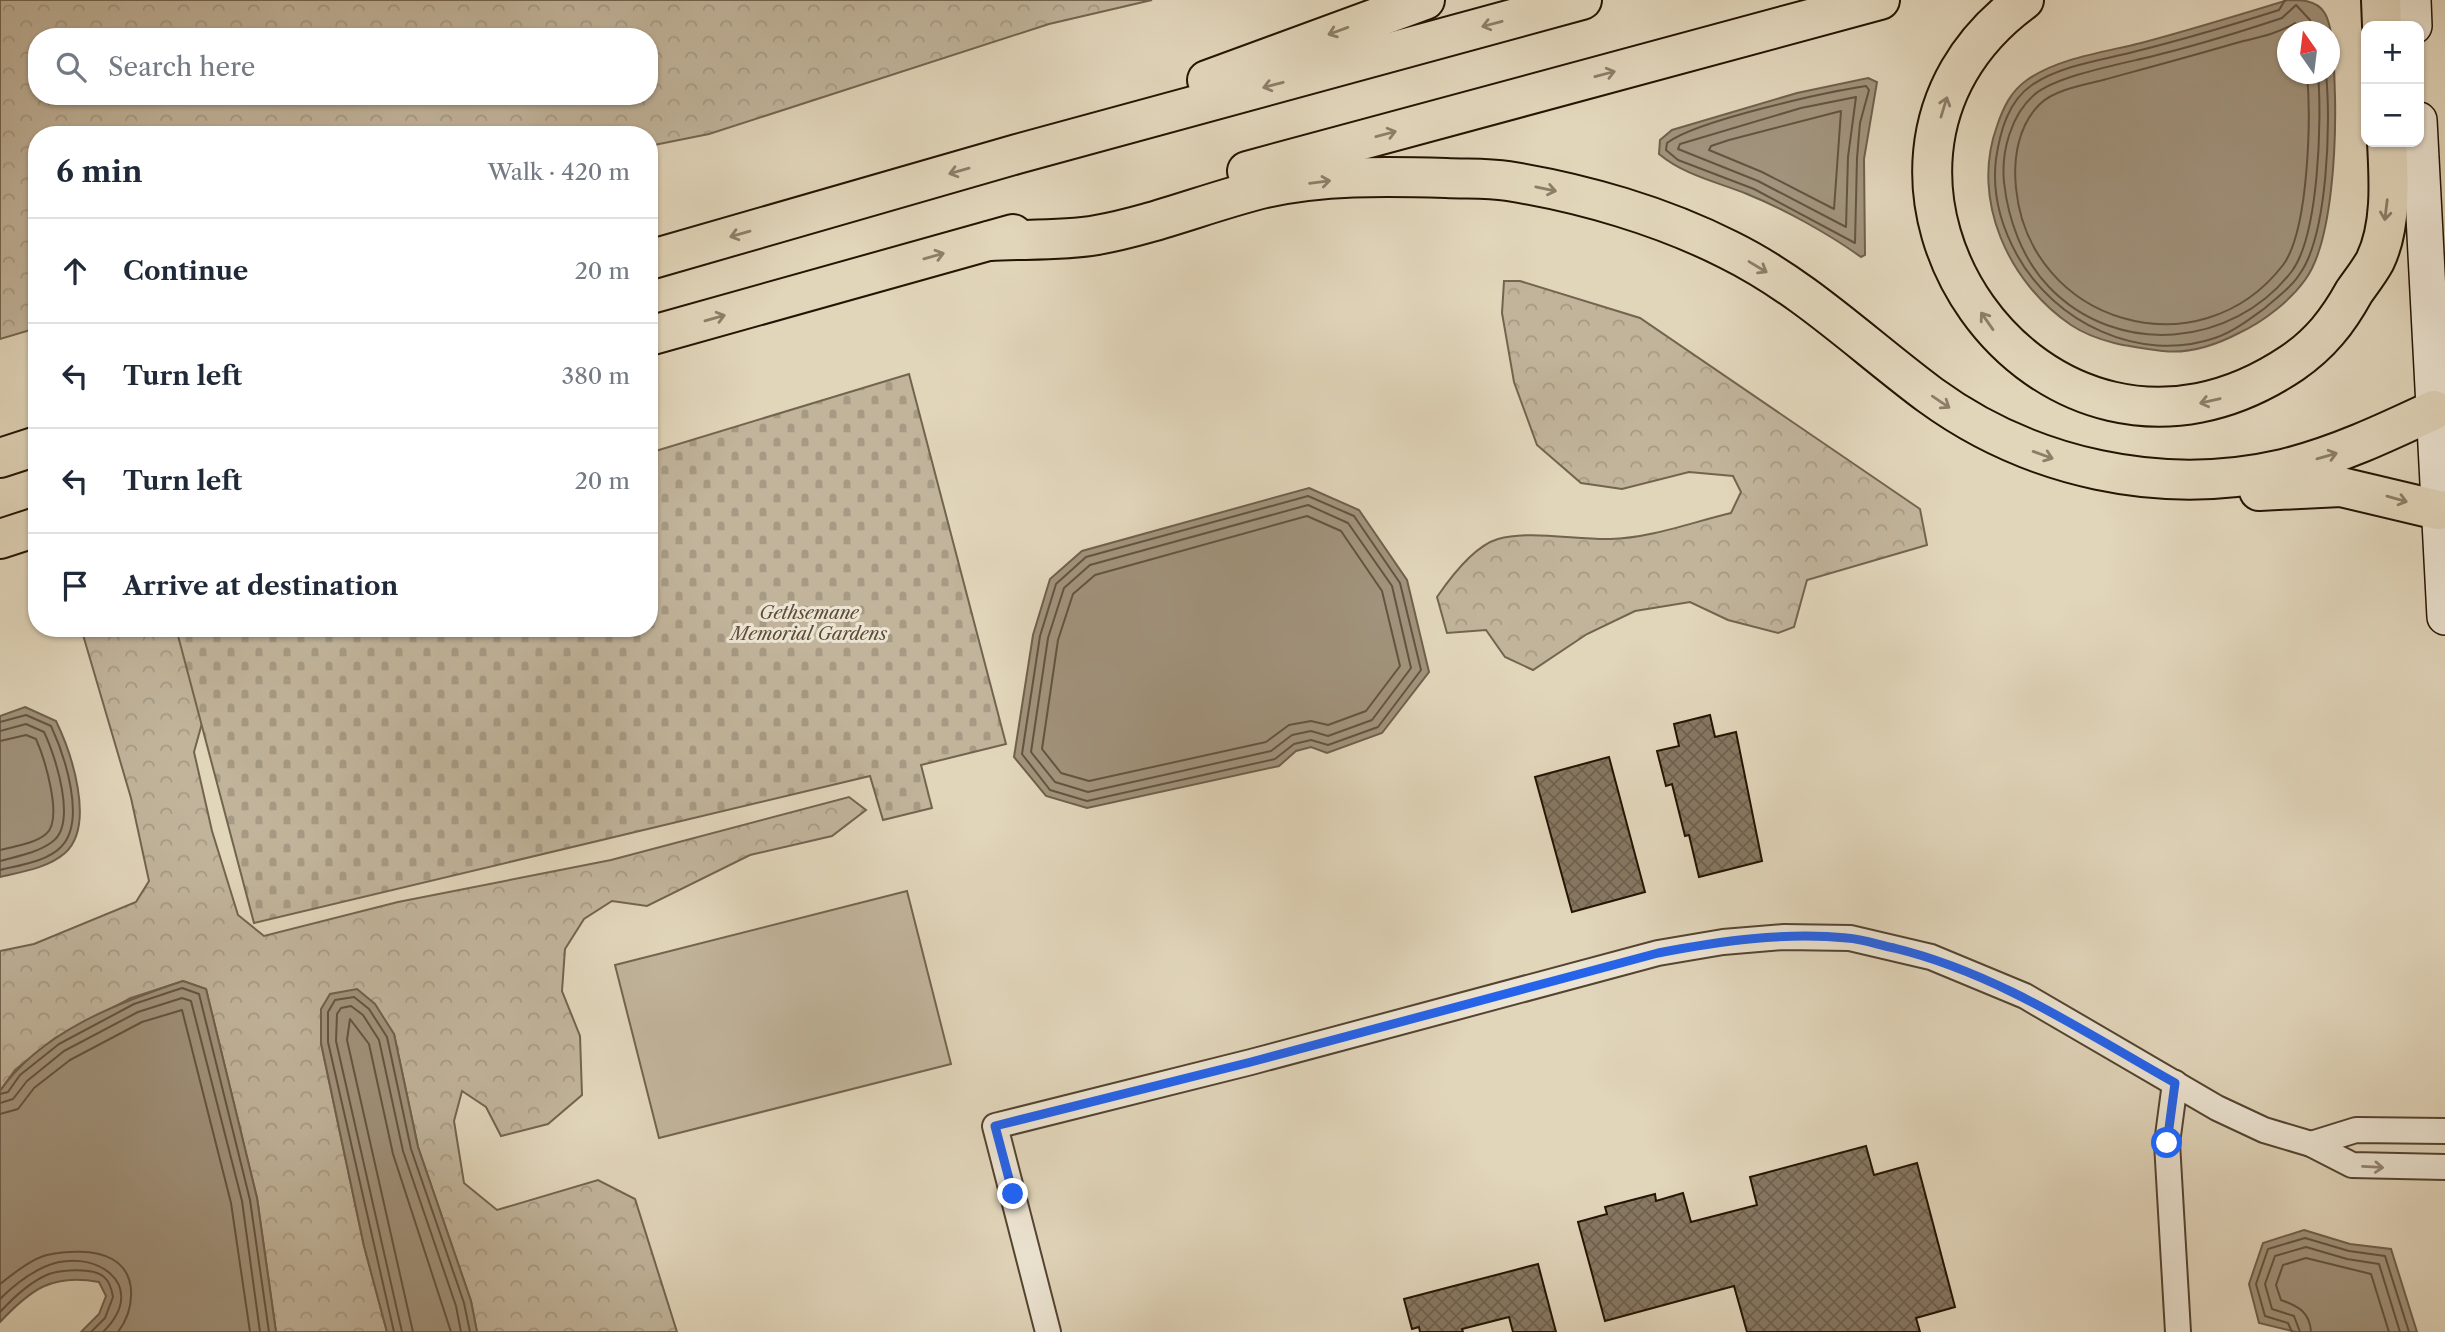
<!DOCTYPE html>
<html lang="en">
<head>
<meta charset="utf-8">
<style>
	:root { --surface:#fff; --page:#f6f6f7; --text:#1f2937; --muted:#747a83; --line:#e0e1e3 }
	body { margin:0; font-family:"Libre Caslon Text",serif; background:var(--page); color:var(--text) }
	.controls { position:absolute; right:21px; top:21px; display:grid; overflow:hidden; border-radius:14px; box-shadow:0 2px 5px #0004 }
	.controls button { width:63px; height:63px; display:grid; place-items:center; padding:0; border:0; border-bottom:2px solid var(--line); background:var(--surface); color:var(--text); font:35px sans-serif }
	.compass { position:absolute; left:2277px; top:21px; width:63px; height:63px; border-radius:50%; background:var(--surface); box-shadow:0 2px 5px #0004; rotate:346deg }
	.stop { position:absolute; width:21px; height:21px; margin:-16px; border:5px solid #2563eb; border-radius:50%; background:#fff }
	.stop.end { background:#2563eb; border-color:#fff; box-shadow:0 2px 7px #0008 }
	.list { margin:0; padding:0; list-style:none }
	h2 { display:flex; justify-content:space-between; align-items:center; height:91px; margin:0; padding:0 28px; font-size:30px }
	h2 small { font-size:23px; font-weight:400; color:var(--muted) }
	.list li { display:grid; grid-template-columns:46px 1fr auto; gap:21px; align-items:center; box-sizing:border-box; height:105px; padding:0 28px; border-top:2px solid var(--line) }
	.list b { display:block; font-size:26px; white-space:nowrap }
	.list em { font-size:23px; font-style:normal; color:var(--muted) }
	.icon { flex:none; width:38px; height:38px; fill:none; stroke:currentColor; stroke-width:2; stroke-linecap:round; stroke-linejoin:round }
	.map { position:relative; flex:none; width:2445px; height:1332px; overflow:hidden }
	.search { position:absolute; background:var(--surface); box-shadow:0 2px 5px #0004; left:28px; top:28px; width:630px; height:77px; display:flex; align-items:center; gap:18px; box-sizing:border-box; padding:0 24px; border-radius:28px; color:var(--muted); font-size:26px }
	.panel { position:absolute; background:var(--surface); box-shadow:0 2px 5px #0004; left:28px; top:126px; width:630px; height:511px; border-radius:28px }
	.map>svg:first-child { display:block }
	.forest { fill:url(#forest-crowns); stroke:#73644f; stroke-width:2; fill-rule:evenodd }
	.cemetery { fill:url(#cemetery-stones); stroke:#73644f; stroke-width:2 }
	.pitch { fill:#c1b49b; stroke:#73644f; stroke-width:2 }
	.water { fill:#a1937c; stroke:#6f604c; stroke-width:2; fill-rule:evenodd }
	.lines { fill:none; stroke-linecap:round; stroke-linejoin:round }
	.shore { stroke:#635440; stroke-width:2 }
	.building { fill:url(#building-cross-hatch); stroke:#251403; stroke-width:2 }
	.street-casing { stroke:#544431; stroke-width:28 }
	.secondary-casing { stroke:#251403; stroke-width:38 }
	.highway-casing { stroke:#251403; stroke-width:42 }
	.street { stroke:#ece4d2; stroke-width:24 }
	.secondary { stroke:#ece4d2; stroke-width:35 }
	.highway { stroke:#e1d5ba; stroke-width:38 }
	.oneway { stroke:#8c7e68 }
	.oneway2 { stroke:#928675 }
	.route { stroke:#2563eb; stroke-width:9 }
	.labels { text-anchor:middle; stroke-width:6; stroke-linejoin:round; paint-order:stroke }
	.park-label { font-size:18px; font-style:italic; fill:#5c4c38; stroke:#ece4d2 }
</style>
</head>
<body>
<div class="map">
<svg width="2445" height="1332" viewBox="0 0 2445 1332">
	<defs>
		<pattern id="forest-crowns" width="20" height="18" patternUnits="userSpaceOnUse" patternTransform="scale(1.75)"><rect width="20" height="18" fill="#c1b49b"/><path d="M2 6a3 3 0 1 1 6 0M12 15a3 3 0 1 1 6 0" fill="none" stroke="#a69a84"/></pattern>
		<pattern id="cemetery-stones" width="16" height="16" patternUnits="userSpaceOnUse" patternTransform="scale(1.75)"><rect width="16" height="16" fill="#c1b49b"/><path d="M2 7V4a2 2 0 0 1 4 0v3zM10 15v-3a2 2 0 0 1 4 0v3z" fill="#a69a84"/></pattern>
		<pattern id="building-cross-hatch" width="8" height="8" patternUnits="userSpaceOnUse" patternTransform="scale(1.75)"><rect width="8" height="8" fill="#877862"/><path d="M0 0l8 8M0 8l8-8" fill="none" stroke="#6e614f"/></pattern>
	</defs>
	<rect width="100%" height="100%" fill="#e1d5ba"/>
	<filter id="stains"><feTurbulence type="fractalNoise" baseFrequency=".00286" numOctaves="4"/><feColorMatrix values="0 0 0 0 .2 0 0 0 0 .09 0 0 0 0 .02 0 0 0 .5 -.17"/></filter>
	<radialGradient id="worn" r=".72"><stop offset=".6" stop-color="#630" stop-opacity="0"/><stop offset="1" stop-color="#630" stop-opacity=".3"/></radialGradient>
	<!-- forest -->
	<g class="forest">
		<path d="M0,0H1152L1049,24L709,134L649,146V135H37V328L0,339ZM37,37H649V96H37Z"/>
		<path d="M1504,281H1520L1640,318L1920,509L1927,545L1807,580L1794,627L1778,633L1728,620L1690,602L1635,611L1587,634L1533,670L1505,657L1486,630L1447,633L1437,597C1450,578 1474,546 1498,539C1529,530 1577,540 1610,539C1650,538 1693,522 1731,513L1741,492L1733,476L1689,472L1622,489L1581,483L1537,445L1514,382L1502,313Z"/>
		<polygon points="81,628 192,628 209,698 194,752 212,831 238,915 264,936 398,902 611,860 849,797 866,810 832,836 750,855 647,906 612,901 584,919 565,949 562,991 580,1036 582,1095 548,1124 501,1136 486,1107 462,1091 454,1121 464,1183 497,1210 598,1180 635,1199 677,1332 477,1332 471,1301 418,1147 394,1034 321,1043 364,1246 387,1332 276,1332 257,1198 206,989 183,981 131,998 55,1038 15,1070 0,1091 0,951 34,944 136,902 149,881 131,798"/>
	</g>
	<!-- cemetery -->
	<polygon class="cemetery" points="909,374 1006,744 921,765 932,808 883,820 870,776 254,923 176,628 649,628 649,453"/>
	<!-- pitch -->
	<polygon class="pitch" points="907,891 951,1064 659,1138 615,965"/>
	<!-- water -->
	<g class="water">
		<path d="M2288,0C2301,0 2316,0 2324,12C2335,28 2334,76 2335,96C2336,142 2333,242 2305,280C2290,301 2263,322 2239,333C2216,345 2190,354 2163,351C2132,347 2098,343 2071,325C2009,283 1970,200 1997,126C2003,108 2011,91 2027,80C2058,58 2105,52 2141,43C2190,30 2239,15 2288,0ZM2288,32H2330V74H2288Z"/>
		<path d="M1868,78L1877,82L1864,159L1865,255L1861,257C1829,234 1784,209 1747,194C1717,182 1684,175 1659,154L1660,140L1672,130L1797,93Z"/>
		<polygon points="1309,488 1359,510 1407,580 1429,672 1382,733 1327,753 1311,747 1296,751 1279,766 1087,808 1046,796 1014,757 1033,635 1050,579 1082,551"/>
		<path d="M25,707L56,721C71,752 96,825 65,853C48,868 21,872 0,877V716Z"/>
		<path d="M183,981L206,989L257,1198L276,1332H81L99,1314L106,1296L99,1282C53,1273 31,1289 0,1322V1091C41,1032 117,1003 183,981Z"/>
		<polygon points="357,989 375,1004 394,1034 418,1147 471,1301 477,1332 387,1332 364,1246 321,1043 321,1009 330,994"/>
		<polygon points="2304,1230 2350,1244 2391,1249 2417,1332 2296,1332 2259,1323 2249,1284 2263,1243"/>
	</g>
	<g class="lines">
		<!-- shore -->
		<g class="shore">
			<path d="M2285,0L2279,10C2232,25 2185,39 2137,51C2103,60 2061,65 2032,85C2008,101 2000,132 1996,159C1992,192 2001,226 2017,255C2054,322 2139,364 2215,338C2233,332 2250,319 2265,308C2276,298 2291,288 2299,275C2328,236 2331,121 2326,74"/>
			<path d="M2303,32L2295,23C2278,34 2255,38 2236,43C2192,56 2147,68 2103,80C2083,85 2054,90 2040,104C2018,125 2013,159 2016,188C2029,323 2199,374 2283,265C2309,230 2311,117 2307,74"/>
			<path d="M2314,32L2310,20L2296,5L2282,18C2243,31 2204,43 2165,53C2133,62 2058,74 2034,95C2011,115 2001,152 2004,182C2008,219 2022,259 2049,287C2117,358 2233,348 2292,271C2319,234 2322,119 2318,74"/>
			<path d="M1866,86L1869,90L1860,123L1857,158L1855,243L1754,189L1678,160L1666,150L1667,143C1695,121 1826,92 1866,86Z"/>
			<polygon points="1856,97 1848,157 1846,227 1758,181 1678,149 1680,144 1801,108"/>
			<polygon points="1841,111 1834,209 1762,172 1709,150 1711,146 1729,140"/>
			<polygon points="1308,496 1354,516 1400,583 1421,670 1378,727 1328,745 1311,740 1294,744 1275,759 1087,801 1050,790 1022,754 1040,636 1056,584 1086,557"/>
			<polygon points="1308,505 1348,523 1392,586 1411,668 1372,720 1328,736 1311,731 1292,735 1271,751 1088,792 1055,782 1031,752 1048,638 1064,588 1090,565"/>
			<polygon points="1307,516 1341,531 1382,591 1400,666 1366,711 1328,725 1311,721 1289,725 1266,742 1089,781 1061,773 1042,749 1058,640 1073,594 1095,575"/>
			<path d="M0,722L26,715L51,726C64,754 87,821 61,847C46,862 20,865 0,870"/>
			<path d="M0,731L26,724L44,732C55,755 78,824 52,842C37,853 18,856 0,861"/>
			<path d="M0,741L26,735L36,739C44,757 64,820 46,834C34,844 15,846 0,850"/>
			<polyline points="0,1094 8,1092 20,1075 59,1044 134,1004 182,988 199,994 250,1200 269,1332"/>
			<polyline points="0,1103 13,1099 27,1081 64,1051 138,1012 182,998 191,1001 242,1201 260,1332"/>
			<polyline points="0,1114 18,1109 34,1088 70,1060 142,1022 182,1010 231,1203 250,1332"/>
			<path d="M0,1284C13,1274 31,1259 47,1255C66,1251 94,1249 112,1259C139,1274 134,1311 118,1332"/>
			<path d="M0,1299C12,1287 29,1274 44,1267C92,1245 152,1284 103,1332"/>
			<path d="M0,1312C13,1298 31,1281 49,1274C61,1270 93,1267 104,1277C109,1281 112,1291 113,1297L105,1318L91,1332"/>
			<polyline points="394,1332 328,1042 328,1012 335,1000 354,997 369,1009 387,1037 411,1149 464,1303 470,1332"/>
			<polyline points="402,1332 336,1041 337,1014 341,1008 351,1006 363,1015 379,1040 403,1151 456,1306 461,1332"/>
			<polyline points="413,1332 347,1040 350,1019 369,1044 393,1154 451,1332"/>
			<polyline points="2292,1332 2288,1323 2265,1316 2256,1284 2268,1249 2305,1238 2349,1251 2385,1256 2409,1332"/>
			<polyline points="2300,1332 2294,1316 2272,1309 2265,1284 2275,1256 2306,1247 2347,1259 2379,1264 2400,1332"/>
			<path d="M2311,1332C2310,1312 2298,1306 2281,1300L2276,1285L2283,1265L2306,1258L2371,1274L2389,1332"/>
		</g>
	</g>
	<!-- building -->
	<g class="building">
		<polygon points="1710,715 1715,737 1736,732 1762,861 1699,877 1689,835 1685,836 1672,784 1666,786 1657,751 1679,746 1674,724"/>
		<polygon points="1609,757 1645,892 1572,912 1535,777"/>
		<polygon points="1866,1146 1874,1175 1917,1163 1955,1307 1916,1318 1920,1332 1747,1332 1734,1286 1605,1321 1578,1222 1607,1214 1605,1207 1655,1194 1656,1201 1683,1193 1691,1222 1757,1205 1750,1177"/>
		<polygon points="1538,1264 1556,1332 1513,1332 1509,1317 1462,1329 1463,1332 1420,1332 1419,1327 1412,1329 1404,1299"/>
	</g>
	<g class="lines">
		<!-- street casing -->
		<g class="street-casing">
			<g id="street">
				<polyline points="2175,1083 2167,1143 2178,1332"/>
				<polyline points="2311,1144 2356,1130 2445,1131"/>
				<polyline points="1048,1332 995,1126 1251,1062 1658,953 1723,942 1784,937 1850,938 1931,957 2025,996 2217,1108 2264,1130 2311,1144 2352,1165 2445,1167"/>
			</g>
		</g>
		<!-- secondary casing -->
		<g class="secondary-casing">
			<g id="secondary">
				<polyline points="2413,0 2414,26"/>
				<polyline points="2419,120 2445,617"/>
			</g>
		</g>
		<!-- highway casing -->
		<g class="highway-casing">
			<g id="highway">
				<path d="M2024,0C1793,169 2041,532 2292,363C2320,344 2338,321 2354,292C2361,282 2369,272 2375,261C2392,226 2389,180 2387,142"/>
				<polyline points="2381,0 2382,26"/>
				<polyline points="1207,80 1425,0"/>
				<polyline points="1247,171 1880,0"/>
				<path d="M989,241C1024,239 1063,241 1097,235C1153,225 1206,203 1261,189C1321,175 1385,176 1446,178C1467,179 1488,178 1508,181C1583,193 1662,216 1729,250C1804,287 1864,346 1930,395C2030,468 2161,497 2283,469C2336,456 2385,433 2434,410"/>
				<polyline points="649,260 1017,154 1582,0"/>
				<polyline points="649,336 1013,234"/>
				<polyline points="0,458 37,446"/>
				<polyline points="2259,491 2341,487 2438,510"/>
				<polyline points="0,539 37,527"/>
			</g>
		</g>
		<!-- street -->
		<use href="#street" class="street"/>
		<!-- secondary -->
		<use href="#secondary" class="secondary"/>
		<!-- highway -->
		<use href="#highway" class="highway"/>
	</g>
	<!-- one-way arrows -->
	<defs><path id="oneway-shaft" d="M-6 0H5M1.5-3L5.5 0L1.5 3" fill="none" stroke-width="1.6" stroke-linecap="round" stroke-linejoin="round" transform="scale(1.75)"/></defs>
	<g class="oneway">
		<use href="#oneway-shaft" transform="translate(1492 24) rotate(165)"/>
		<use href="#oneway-shaft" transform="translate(1338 31) rotate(160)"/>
		<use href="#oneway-shaft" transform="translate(1605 74) rotate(-15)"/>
		<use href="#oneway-shaft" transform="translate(1273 85) rotate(165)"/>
		<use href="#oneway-shaft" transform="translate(1944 107) rotate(-73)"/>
		<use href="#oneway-shaft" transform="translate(1386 134) rotate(-15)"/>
		<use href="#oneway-shaft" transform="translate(959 171) rotate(164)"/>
		<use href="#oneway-shaft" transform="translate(1320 182) rotate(-7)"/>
		<use href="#oneway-shaft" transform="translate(1546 189) rotate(12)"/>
		<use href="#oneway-shaft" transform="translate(2386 210) rotate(97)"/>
		<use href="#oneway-shaft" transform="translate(740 234) rotate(164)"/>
		<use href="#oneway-shaft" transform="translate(934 256) rotate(-16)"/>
		<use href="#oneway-shaft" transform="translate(1758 267) rotate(31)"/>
		<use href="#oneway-shaft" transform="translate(715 318) rotate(-16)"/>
		<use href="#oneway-shaft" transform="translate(1987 321) rotate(-125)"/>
		<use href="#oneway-shaft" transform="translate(2210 401) rotate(167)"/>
		<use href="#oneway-shaft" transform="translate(1941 402) rotate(34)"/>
		<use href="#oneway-shaft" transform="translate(2043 455) rotate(20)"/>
		<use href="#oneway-shaft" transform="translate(2327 456) rotate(-16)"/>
		<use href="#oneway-shaft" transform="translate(2397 499) rotate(16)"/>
	</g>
	<use class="oneway2" href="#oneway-shaft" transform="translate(2373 1167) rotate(3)"/>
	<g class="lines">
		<!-- route -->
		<path class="route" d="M1013,1194L995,1126L1251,1062L1658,953C1720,941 1784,932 1847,938C1863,939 1879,945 1894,948C1997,973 2084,1032 2175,1083L2167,1143"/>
	</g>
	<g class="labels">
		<!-- park labels -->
		<g class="park-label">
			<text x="809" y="619">Gethsemane<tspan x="809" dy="21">Memorial Gardens</tspan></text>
		</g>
	</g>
	<rect width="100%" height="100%" filter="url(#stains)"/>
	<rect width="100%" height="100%" fill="url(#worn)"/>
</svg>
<div class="controls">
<button>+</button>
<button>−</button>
</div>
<svg class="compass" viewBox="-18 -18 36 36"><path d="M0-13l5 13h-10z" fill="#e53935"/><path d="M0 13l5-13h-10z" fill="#747a83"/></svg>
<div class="stop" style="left:2167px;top:1143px"></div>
<div class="stop end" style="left:1013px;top:1194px"></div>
<div class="search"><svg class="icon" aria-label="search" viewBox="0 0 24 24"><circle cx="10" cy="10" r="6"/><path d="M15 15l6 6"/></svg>Search here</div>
<section class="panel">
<h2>6 min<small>Walk · 420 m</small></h2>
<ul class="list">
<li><svg class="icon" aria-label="ahead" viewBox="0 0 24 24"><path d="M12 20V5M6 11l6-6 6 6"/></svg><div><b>Continue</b></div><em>20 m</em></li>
<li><svg class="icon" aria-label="left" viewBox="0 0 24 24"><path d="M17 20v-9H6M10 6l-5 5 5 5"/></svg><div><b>Turn left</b></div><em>380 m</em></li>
<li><svg class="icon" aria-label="left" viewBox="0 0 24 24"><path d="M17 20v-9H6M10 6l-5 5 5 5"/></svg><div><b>Turn left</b></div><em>20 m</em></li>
<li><svg class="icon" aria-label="arrive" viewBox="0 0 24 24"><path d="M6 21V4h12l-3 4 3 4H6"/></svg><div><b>Arrive at destination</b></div></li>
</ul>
</section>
</div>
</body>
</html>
